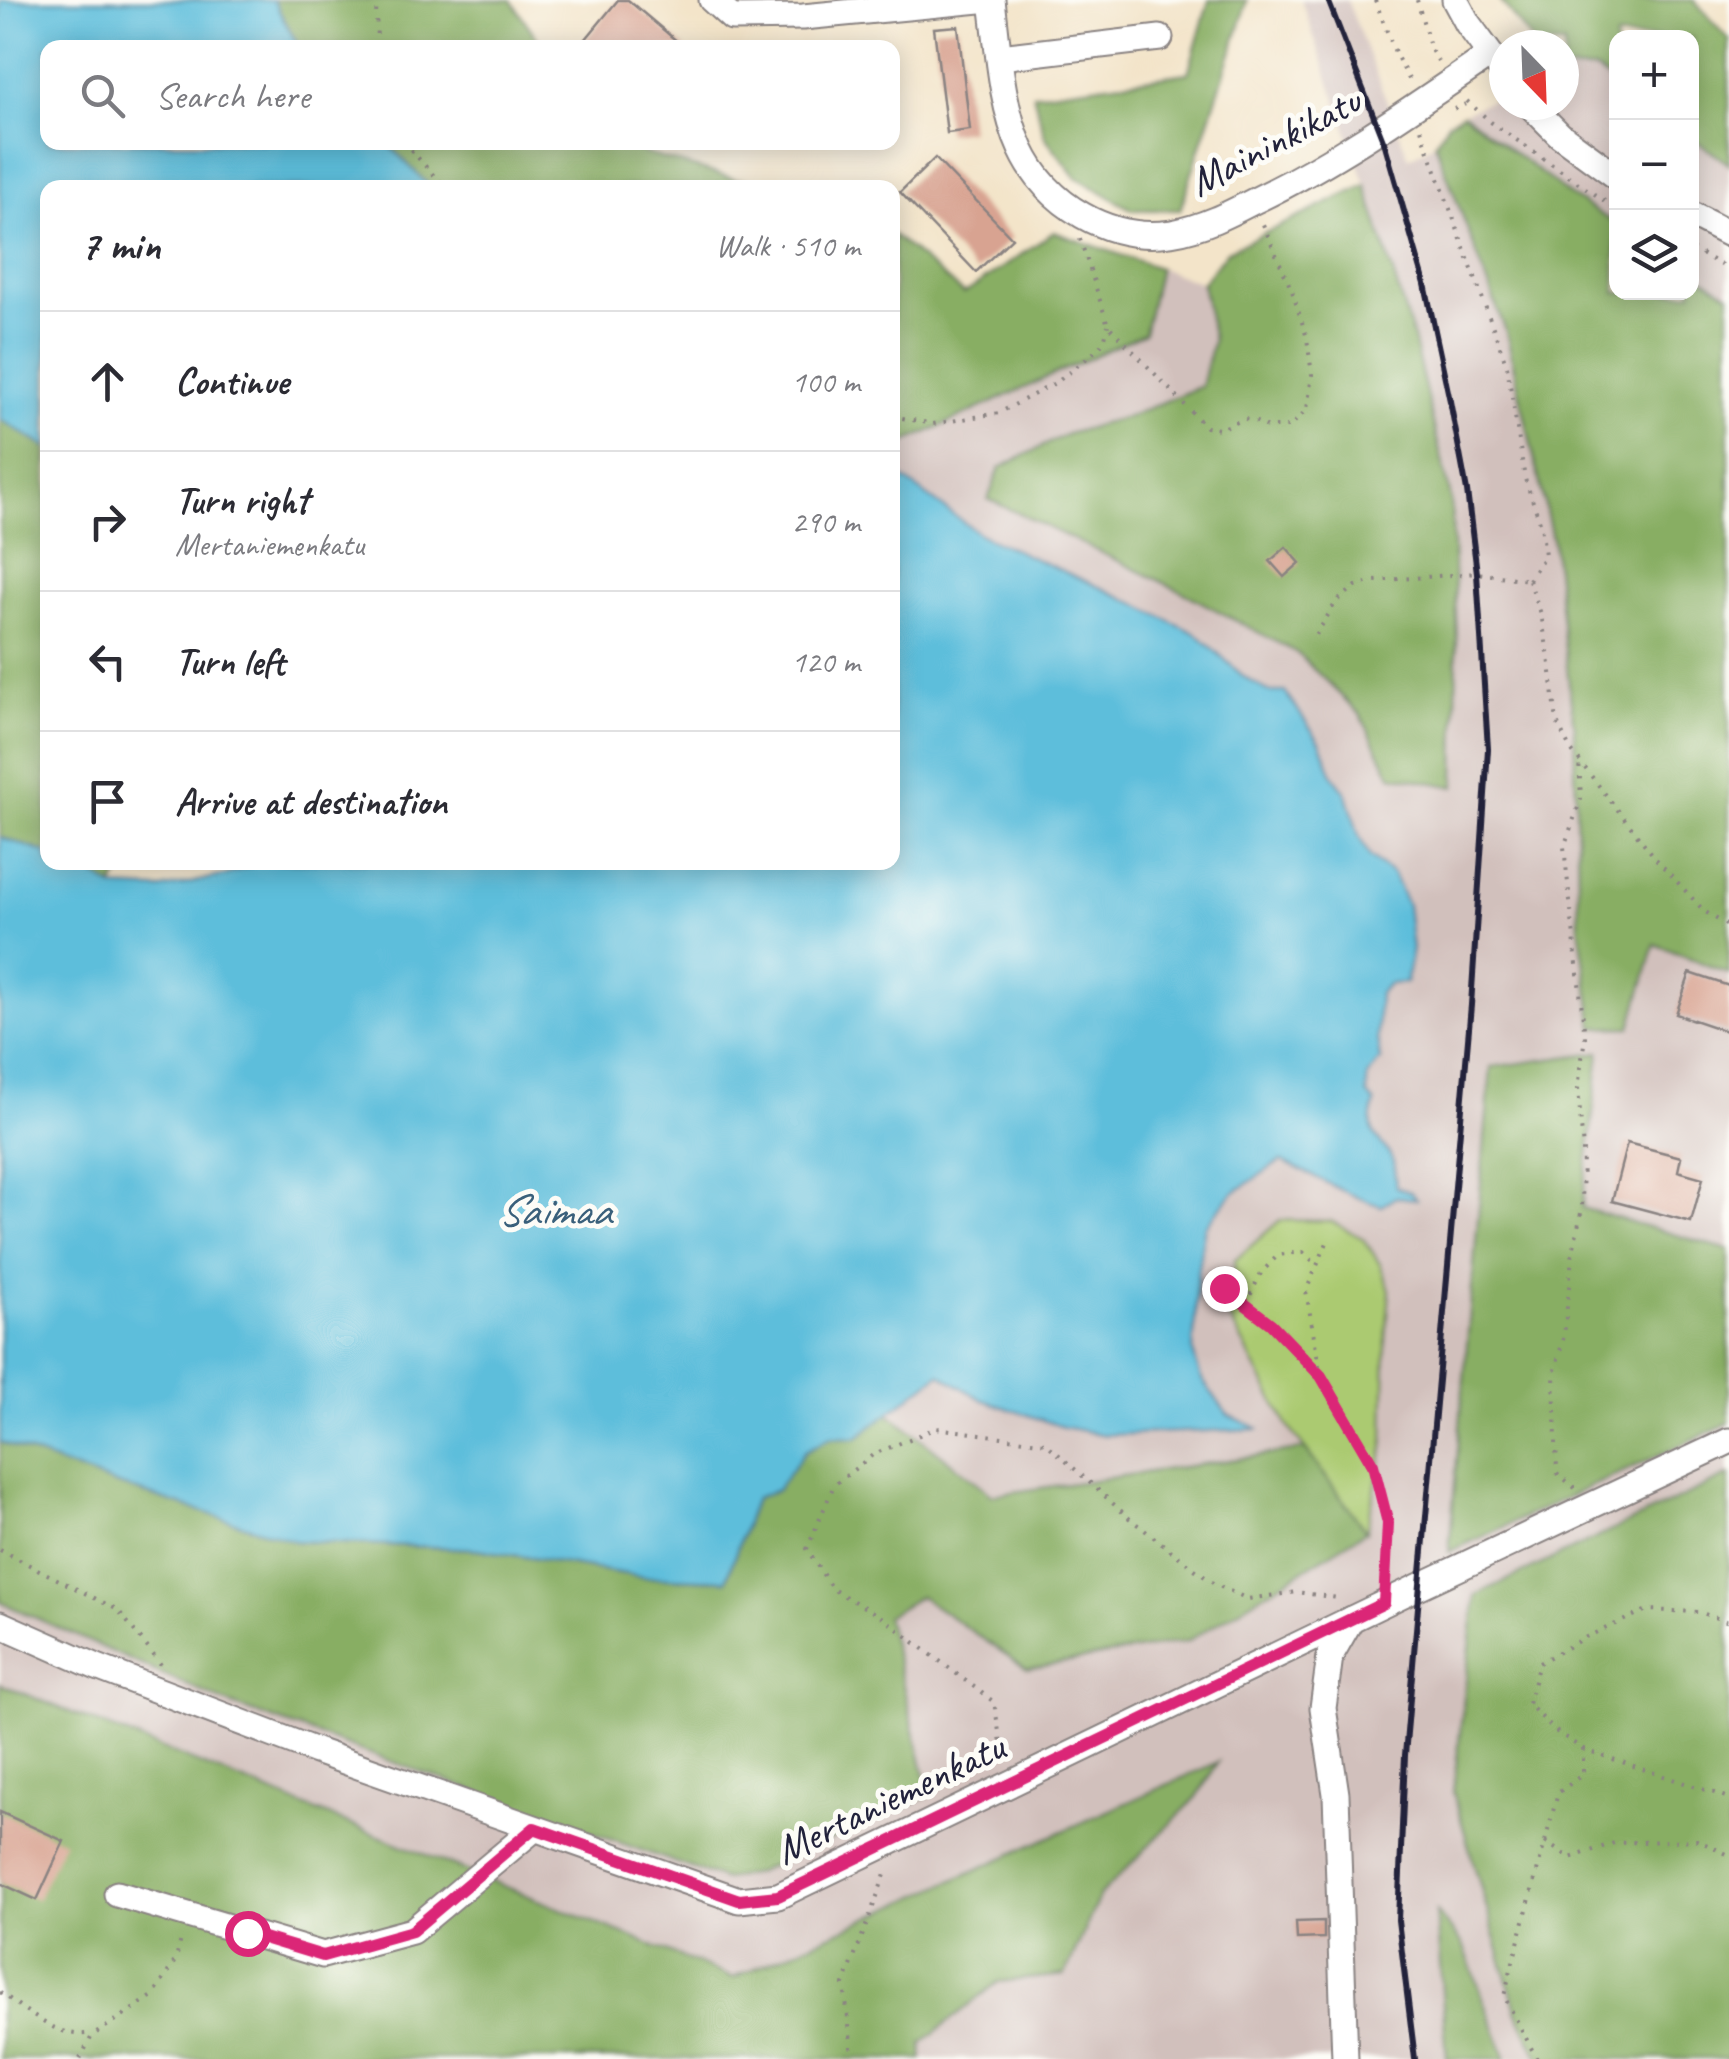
<!DOCTYPE html>
<html lang="en">
<head>
<meta charset="utf-8">
<style>
	:root { --surface:#fff; --page:#f7f7f7; --text:#2b2b33; --muted:#7c7c81; --line:#e1e1e2 }
	body { margin:0; font-family:Caveat,sans-serif; background:var(--page); color:var(--text) }
	.controls { position:absolute; right:30px; top:30px; display:grid; overflow:hidden; border-radius:20px; box-shadow:0 5px 25px #0003 }
	.controls button { width:90px; height:90px; display:grid; place-items:center; padding:0; border:0; border-bottom:2px solid var(--line); background:var(--surface); color:var(--text); font:50px sans-serif }
	.compass { position:absolute; left:1489px; top:30px; width:90px; height:90px; border-radius:50%; background:var(--surface); box-shadow:0 5px 25px #0003; rotate:157deg }
	.stop { position:absolute; width:30px; height:30px; margin:-22px; border:8px solid #db2777; border-radius:50%; background:#fff }
	.stop.end { background:#db2777; border-color:#fff; box-shadow:0 2px 10px #0008 }
	.list { margin:0; padding:0; list-style:none }
	h2 { display:flex; justify-content:space-between; align-items:center; height:130px; margin:0; padding:0 40px; font-size:42px }
	h2 small { font-size:32px; font-weight:400; color:var(--muted) }
	.list li { display:grid; grid-template-columns:65px 1fr auto; gap:30px; align-items:center; box-sizing:border-box; height:140px; padding:0 40px; border-top:2px solid var(--line) }
	.list b { display:block; font-size:38px; white-space:nowrap }
	.list p { margin:0; font-size:32px; white-space:nowrap; color:var(--muted) }
	.list em { font-size:32px; font-style:normal; color:var(--muted) }
	.icon { flex:none; width:55px; height:55px; fill:none; stroke:currentColor; stroke-width:2; stroke-linecap:round; stroke-linejoin:round }
	.map { position:relative; flex:none; width:1729px; height:2059px; overflow:hidden }
	.search { position:absolute; background:var(--surface); box-shadow:0 5px 25px #0003; left:40px; top:40px; width:860px; height:110px; display:flex; align-items:center; gap:25px; box-sizing:border-box; padding:0 35px; border-radius:20px; color:var(--muted); font-size:38px }
	.panel { position:absolute; background:var(--surface); box-shadow:0 5px 25px #0003; left:40px; top:180px; width:860px; height:690px; border-radius:20px }
	.map>svg:first-child { display:block }
	.industrial { fill:#d1c0bc }
	.green { fill:#abca71; stroke:#667656; stroke-width:2.5 }
	.forest { fill:#88ae63; stroke:#55684f; stroke-width:2.5 }
	.water { fill:#5dbedb; stroke:#40708b; stroke-width:2.5 }
	.building { fill:#d8a391 }
	.lines { fill:none; stroke-linecap:round; stroke-linejoin:round }
	.minor-casing { stroke:#8a8382; stroke-width:29 }
	.path { stroke:#8a8382; stroke-width:4; stroke-dasharray:2.5 8; stroke-linecap:butt }
	.minor { stroke:#fff; stroke-width:25 }
	.rail { stroke:#22223b; stroke-width:6 }
	.route { stroke:#db2777; stroke-width:12 }
	.labels { text-anchor:middle; stroke-width:10; stroke-linejoin:round; paint-order:stroke }
	.street-label { font-size:42px; fill:#22223b; stroke:#fdfcf7 }
	.water-label { font-size:45px; font-style:italic; fill:#3a607b; stroke:#fdfcf7 }
</style>
</head>
<body>
<div class="map">
<svg width="1729" height="2059" viewBox="0 0 1729 2059">
	<rect width="100%" height="100%" fill="#fdfcf7"/>
	<filter id="ink" filterUnits="userSpaceOnUse"><feTurbulence type="fractalNoise" baseFrequency=".01" numOctaves="2"/><feDisplacementMap in="SourceGraphic" scale="20" xChannelSelector="R" yChannelSelector="G"/><feConvolveMatrix kernelMatrix="1 2 1 2 8 2 1 2 1" color-interpolation-filters="sRGB"/></filter>
	<filter id="wash" filterUnits="userSpaceOnUse"><feTurbulence type="fractalNoise" baseFrequency=".0048" numOctaves="4" result="noise"/><feDisplacementMap in="SourceGraphic" scale="40" xChannelSelector="R" yChannelSelector="G"/><feGaussianBlur stdDeviation="2.25" result="paint"/><feColorMatrix in="noise" values="0 0 0 0 0 0 0 0 0 0 0 0 0 0 0 0 0 1.4 0 .05"/><feComposite in="paint" operator="in"/></filter>
	<g filter="url(#wash)">
		<rect width="100%" height="100%" fill="#f3e4c9"/>
		<!-- industrial -->
		<g class="industrial">
			<polygon points="1301,0 1347,0 1409,158 1435,143 1506,331 1553,543 1574,729 1579,926 1594,1027 1631,1027 1655,944 1729,974 1729,2059 923,2059 921,2044 998,1982 1065,1975 1100,1895 1197,1797 1217,1763 733,1978 0,1684 0,1602 227,1703 725,1880 758,1872 930,1795 886,1615 921,1596 1028,1669 1188,1641 1366,1531 1305,1449 993,1495 888,1413 940,1374 983,1400 1063,1427 1105,1435 1257,1429 1228,1415 1201,1378 1193,1352 1198,1269 1205,1226 1232,1194 1281,1161 1317,1176 1367,1202 1382,1206 1396,1197 1415,1199 1411,1192 1396,1187 1392,1158 1373,1136 1372,1113 1367,1095 1367,1077 1380,1060 1377,1038 1379,993 1388,984 1407,982 1393,874 1370,857 1359,836 1347,794 1333,775 1321,743 1270,692 1244,677 1197,634 1120,596 981,535 893,471 893,448 1144,333 1159,268 1202,283 1213,340 1201,386 1130,416 1067,434 1000,468 988,499 1177,589 1297,654 1360,714 1391,775 1457,638 1451,498 1413,338 1366,185"/>
			<polygon points="1564,70 1595,70 1616,85 1616,224 1569,195 1463,113 1504,94 1504,105 1564,105"/>
			<polygon points="1692,138 1729,164 1729,294 1692,271"/>
		</g>
		<!-- green -->
		<polygon class="green" points="1280,1220 1331,1221 1364,1239 1380,1264 1390,1290 1386,1339 1384,1447 1366,1531 1287,1425 1229,1317 1235,1260"/>
		<!-- forest -->
		<g class="forest">
			<polygon points="273,0 511,0 543,47 299,47"/>
			<polygon points="1209,0 1247,0 1239,29 1180,210 1132,210 1076,177 1045,137 1033,94 1188,73"/>
			<polygon points="1500,0 1694,0 1729,39 1729,164 1692,138 1692,38 1616,38 1616,85 1595,70 1564,70 1564,45 1535,45"/>
			<polygon points="1463,113 1569,195 1616,224 1616,292 1692,292 1692,271 1729,294 1729,974 1655,944 1631,1027 1594,1028 1579,926 1574,729 1553,543 1506,332 1435,143 1448,122"/>
			<polygon points="387,143 632,143 644,153 736,179 798,187 430,187"/>
			<polygon points="1366,185 1413,338 1451,498 1457,638 1455,787 1391,775 1360,714 1297,653 1177,589 988,499 1000,468 1067,434 1130,416 1201,386 1213,340 1202,283 1227,251"/>
			<polygon points="1054,232 1159,268 1144,333 893,448 893,235 964,294"/>
			<polygon points="0,419 47,448 47,853 0,837"/>
			<polygon points="73,863 128,863 112,887"/>
			<polygon points="1600,1052 1582,1208 1729,1250 1729,1423 1449,1552 1491,1067"/>
			<polygon points="888,1413 993,1495 1305,1449 1366,1531 1188,1641 1027,1669 920,1596 886,1616 930,1795 758,1872 725,1880 227,1703 0,1602 0,1442 115,1484 295,1541 478,1549 643,1577 726,1580 755,1498 777,1490 805,1451 831,1437 856,1438"/>
			<polygon points="1729,1475 1729,2059 1540,2059 1517,2013 1453,1792 1476,1595"/>
			<polygon points="0,1684 733,1978 1218,1762 1197,1797 1100,1895 1065,1975 998,1982 922,2043 923,2059 0,2059"/>
			<polygon points="1436,1912 1463,1944 1506,2059 1447,2059"/>
		</g>
		<!-- water -->
		<g class="water">
			<polygon points="0,0 273,0 299,47 48,48 48,142 387,143 430,187 48,188 47,448 0,419"/>
			<path d="M893,471L981,535L1120,596L1197,634L1244,677L1270,692H1285L1321,743L1333,775L1347,794L1359,836L1370,857L1393,874L1407,905L1412,949L1406,983L1388,984L1379,993L1377,1038L1380,1060L1367,1077V1094L1375,1103C1363,1142 1385,1137 1393,1162C1395,1170 1395,1179 1396,1187L1411,1192L1416,1199L1396,1197L1382,1206C1347,1196 1315,1175 1281,1161L1232,1194L1205,1226L1198,1269L1193,1352L1201,1378L1228,1415L1260,1429L1105,1435L1063,1427L983,1400L940,1374L856,1438L831,1437L805,1451L777,1490L755,1498L726,1580L643,1577L478,1549L295,1541L115,1484L0,1442V837L47,853L48,862L76,863L112,887L161,889L225,875L261,862H892Z"/>
		</g>
		<g id="blocks">
			<!-- building -->
			<g class="building">
				<polygon points="618,0 628,0 685,48 594,48 585,40"/>
				<polygon points="958,26 970,130 947,133 934,28"/>
				<polygon points="935,158 1012,238 976,272 900,192"/>
				<polygon points="1286,547 1300,563 1284,577 1270,561"/>
				<polygon points="1690,973 1729,986 1729,1032 1676,1014"/>
				<polygon points="1627,1143 1681,1157 1678,1171 1703,1178 1691,1222 1612,1201"/>
				<polygon points="0,1812 64,1841 37,1900 0,1883"/>
				<polygon points="1324,1921 1324,1938 1297,1939 1296,1922"/>
			</g>
		</g>
	</g>
	<g filter="url(#ink)">
		<use href="#blocks" fill-opacity="0" stroke="#8a8382" stroke-width="2.5"/>
		<g class="lines">
			<!-- minor casing -->
			<g class="minor-casing">
				<g id="minor">
					<polyline points="712,0 732,18 803,17 980,0"/>
					<path d="M992,0C998,47 1001,106 1021,149C1047,205 1109,242 1171,233C1202,228 1229,214 1256,200C1339,160 1414,107 1490,55"/>
					<polyline points="1455,0 1468,24 1504,73"/>
					<polyline points="1000,57 1160,38"/>
					<polyline points="1530,105 1560,135 1616,176"/>
					<polyline points="1692,215 1729,234"/>
					<polyline points="0,1624 97,1667 316,1751 739,1900 778,1896 1420,1586 1729,1441"/>
					<polyline points="117,1894 323,1955 412,1931 534,1829"/>
					<polyline points="1345,2059 1336,1794 1323,1708 1330,1656 1351,1619"/>
				</g>
			</g>
			<!-- path -->
			<g class="path">
				<polyline points="376,0 377,48"/>
				<polyline points="1375,0 1396,55 1410,81"/>
				<polyline points="1417,0 1431,50 1438,61"/>
				<polyline points="1467,101 1492,123 1616,209"/>
				<polyline points="1454,109 1468,103"/>
				<polyline points="1421,129 1507,366 1525,479 1541,525 1545,555 1529,580"/>
				<polyline points="404,142 435,177 448,188"/>
				<polyline points="1080,239 1108,325 1206,427 1220,429 1245,419 1252,420 1267,427 1290,427 1307,409 1312,375 1307,338 1292,291 1262,222"/>
				<polyline points="1692,249 1729,269"/>
				<polyline points="892,416 933,424 999,413 1057,382 1075,368 1099,348 1105,338 1108,325"/>
				<polyline points="1529,580 1541,614 1550,664 1557,722 1570,749 1657,860 1704,911 1729,927"/>
				<polyline points="1316,635 1336,602 1356,586 1374,581 1477,573 1529,580"/>
				<polyline points="1225,1288 1271,1324 1321,1377 1373,1465 1388,1523 1385,1578"/>
				<polyline points="1246,1304 1261,1273 1278,1255 1303,1252 1317,1265"/>
				<polyline points="1321,1377 1306,1291 1329,1238"/>
				<polyline points="1575,1488 1557,1473 1554,1374 1564,1336 1572,1257 1582,1208 1583,1150 1578,1088 1585,1037 1564,847 1581,799 1579,760"/>
				<polyline points="0,1550 118,1610 162,1666"/>
				<polyline points="1583,1749 1729,1798"/>
				<polyline points="1004,1761 994,1702 880,1616 832,1589 807,1549 834,1485 874,1454 936,1428 1046,1443 1129,1518 1214,1584 1248,1599 1296,1592 1338,1598"/>
				<polyline points="1545,1842 1570,1858 1614,1843 1697,1840 1729,1855"/>
				<path d="M0,1992C26,2010 59,2041 92,2033"/>
				<polyline points="80,2059 92,2036 154,1995 176,1959 181,1939"/>
				<polyline points="851,2059 851,2042 844,1985 886,1872"/>
				<polyline points="1537,2059 1504,1996 1558,1793 1583,1774 1583,1749 1557,1732 1528,1704 1539,1663 1584,1638 1647,1610 1698,1612 1729,1622"/>
			</g>
			<!-- minor -->
			<use href="#minor" class="minor"/>
			<!-- rail -->
			<polyline class="rail" points="1328,0 1385,145 1425,284 1450,401 1467,491 1477,573 1488,749 1471,1005 1405,1755 1398,1920 1415,2059"/>
		</g>
	</g>
	<g class="lines" filter="url(#ink)">
		<!-- route -->
		<polyline class="route" points="247,1933 323,1956 412,1931 534,1828 739,1900 778,1896 1384,1603 1388,1523 1373,1465 1321,1376 1271,1324 1224,1288"/>
	</g>
	<g class="labels">
		<!-- street labels -->
		<g class="street-label">
			<text transform="translate(1274 140) rotate(-28)" y="15">Maininkikatu</text>
			<text transform="translate(889 1797) rotate(-26)" y="15">Mertaniemenkatu</text>
		</g>
		<!-- water labels -->
		<g class="water-label">
			<text x="554" y="1225">Saimaa</text>
		</g>
	</g>
</svg>
<div class="controls">
<button>+</button>
<button>−</button>
<button><svg class="icon" aria-label="layers" viewBox="0 0 24 24"><path d="M12 4l9 5-9 5-9-5zM3 14l9 5 9-5"/></svg></button>
</div>
<svg class="compass" viewBox="-18 -18 36 36"><path d="M0-13l5 13h-10z" fill="#e53935"/><path d="M0 13l5-13h-10z" fill="#7c7c81"/></svg>
<div class="stop" style="left:247px;top:1933px"></div>
<div class="stop end" style="left:1224px;top:1288px"></div>
<div class="search"><svg class="icon" aria-label="search" viewBox="0 0 24 24"><circle cx="10" cy="10" r="6"/><path d="M15 15l6 6"/></svg>Search here</div>
<section class="panel">
<h2>7 min<small>Walk · 510 m</small></h2>
<ul class="list">
<li><svg class="icon" aria-label="ahead" viewBox="0 0 24 24"><path d="M12 20V5M6 11l6-6 6 6"/></svg><div><b>Continue</b></div><em>100 m</em></li>
<li><svg class="icon" aria-label="right" viewBox="0 0 24 24"><path d="M7 20v-9h11M14 6l5 5-5 5"/></svg><div><b>Turn right</b><p>Mertaniemenkatu</p></div><em>290 m</em></li>
<li><svg class="icon" aria-label="left" viewBox="0 0 24 24"><path d="M17 20v-9H6M10 6l-5 5 5 5"/></svg><div><b>Turn left</b></div><em>120 m</em></li>
<li><svg class="icon" aria-label="arrive" viewBox="0 0 24 24"><path d="M6 21V4h12l-3 4 3 4H6"/></svg><div><b>Arrive at destination</b></div></li>
</ul>
</section>
</div>
</body>
</html>
